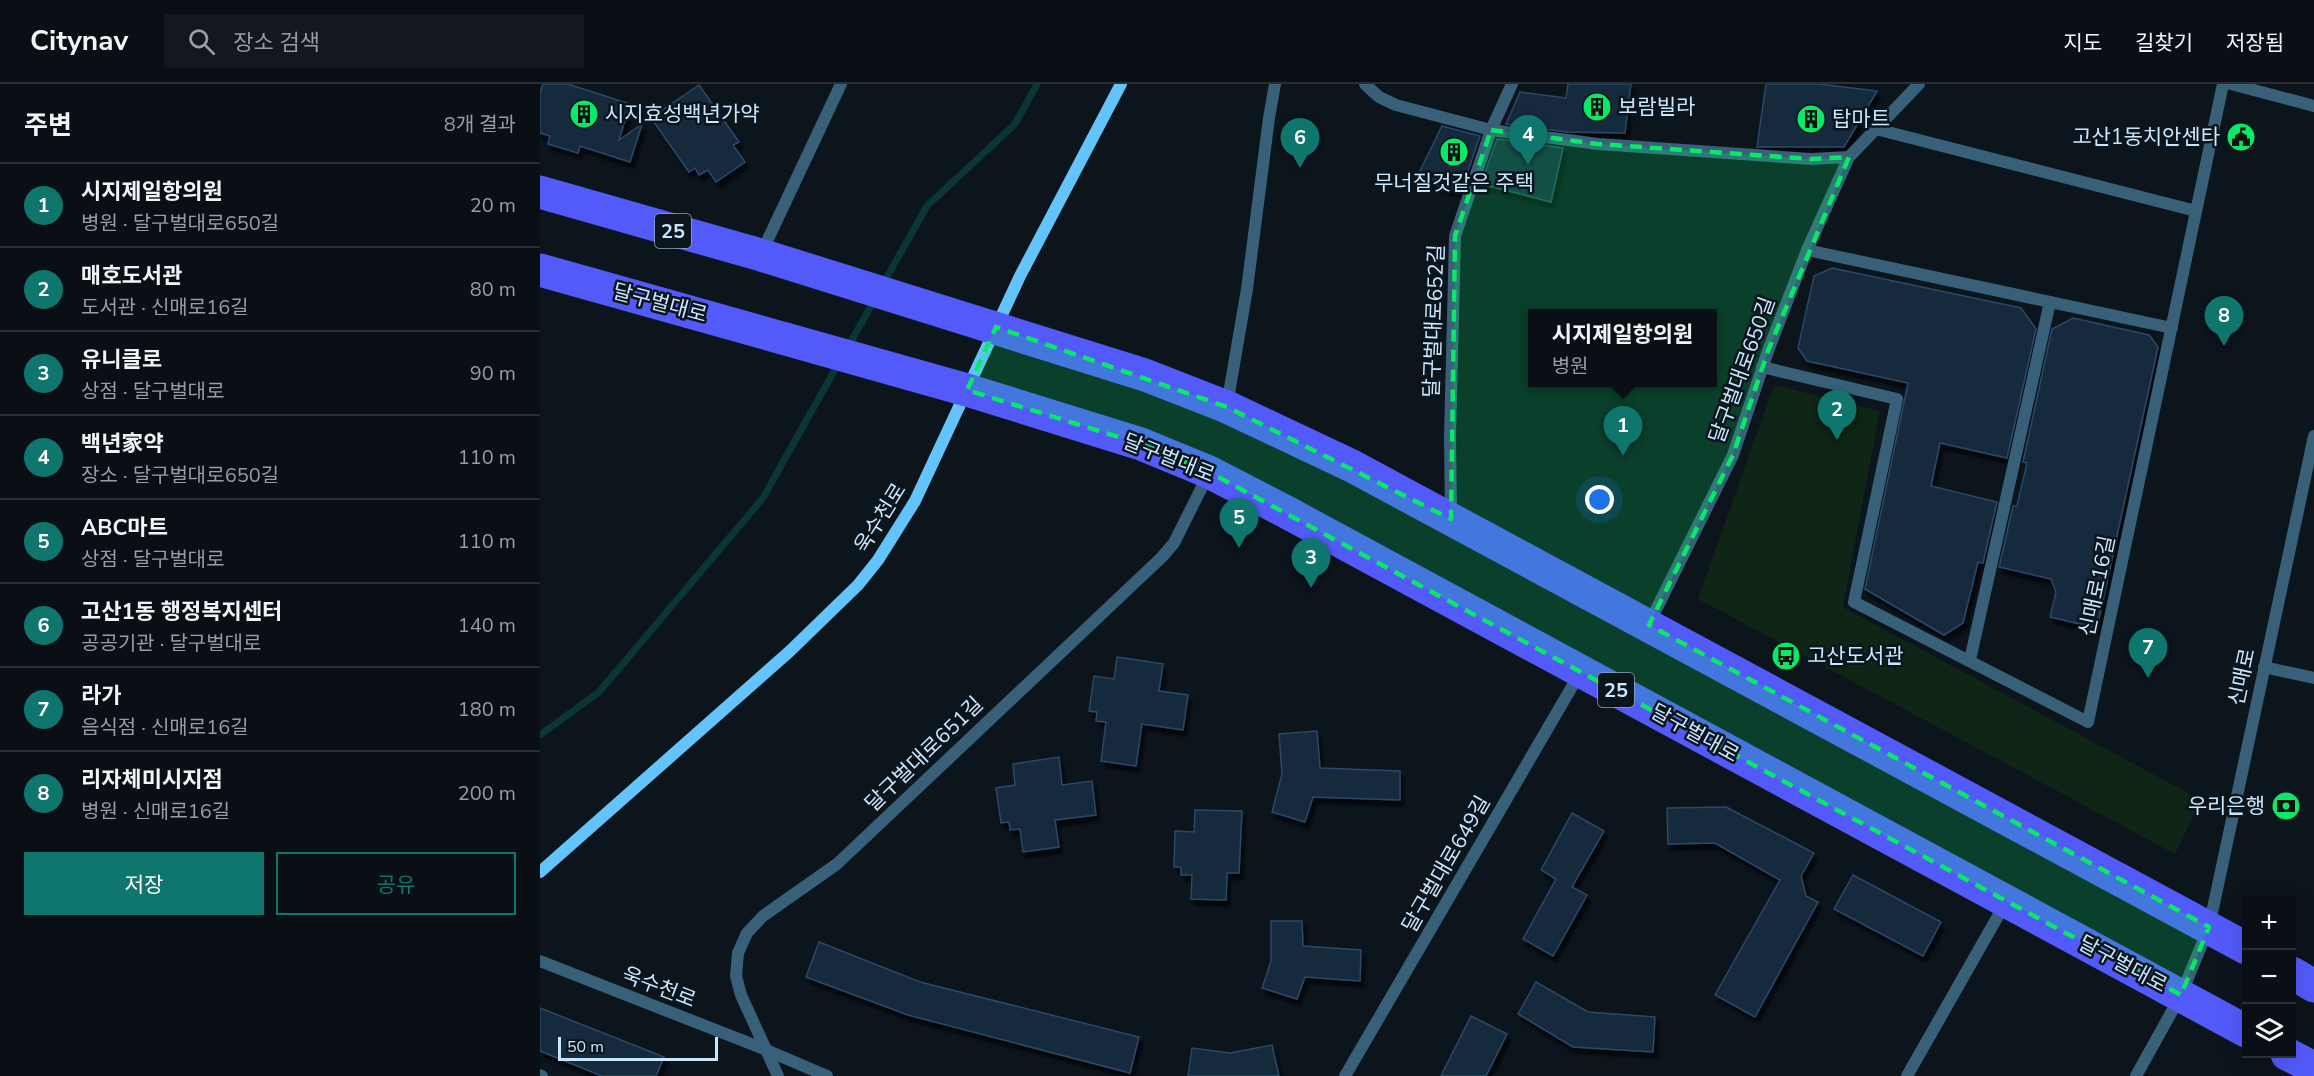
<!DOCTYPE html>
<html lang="ko">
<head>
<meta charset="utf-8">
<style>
	:root { --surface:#090f15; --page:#12181e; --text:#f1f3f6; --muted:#999ca0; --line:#292f34; --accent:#0f766e }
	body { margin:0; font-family:"Nunito Sans","Noto Sans KR",sans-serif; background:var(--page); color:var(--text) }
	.controls { position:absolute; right:18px; bottom:18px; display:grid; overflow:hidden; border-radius:0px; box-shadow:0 6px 24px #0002 }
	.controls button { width:54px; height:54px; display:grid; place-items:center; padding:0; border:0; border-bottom:2px solid var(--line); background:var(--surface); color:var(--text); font:30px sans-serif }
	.scale { position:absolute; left:18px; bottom:15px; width:160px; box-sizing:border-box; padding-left:6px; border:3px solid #c8e6fd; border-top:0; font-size:16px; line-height:21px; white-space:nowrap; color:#c8e6fd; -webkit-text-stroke:4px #0c141c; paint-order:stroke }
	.you { position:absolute; left:1060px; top:416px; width:21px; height:21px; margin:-15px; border:4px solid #fff; border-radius:50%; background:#1a73e8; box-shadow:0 0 0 9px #1a73e833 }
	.badge { display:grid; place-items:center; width:39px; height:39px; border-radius:50%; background:var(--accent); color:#fff; font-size:20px; font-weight:700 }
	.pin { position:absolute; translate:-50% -50px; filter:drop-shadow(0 2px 3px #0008) }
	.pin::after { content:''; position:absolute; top:32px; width:21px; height:18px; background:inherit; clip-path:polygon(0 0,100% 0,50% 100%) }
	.popup { position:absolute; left:988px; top:225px; width:189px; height:78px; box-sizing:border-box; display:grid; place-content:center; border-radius:0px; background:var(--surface); filter:drop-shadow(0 2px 4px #0005); font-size:20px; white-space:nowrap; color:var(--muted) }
	.popup b { font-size:22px; color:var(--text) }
	.popup::after { content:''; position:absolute; left:50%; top:100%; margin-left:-12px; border:12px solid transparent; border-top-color:var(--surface) }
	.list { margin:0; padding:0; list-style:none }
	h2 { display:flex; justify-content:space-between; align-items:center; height:78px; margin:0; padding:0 24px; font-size:26px }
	h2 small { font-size:20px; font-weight:400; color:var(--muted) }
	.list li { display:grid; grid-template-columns:39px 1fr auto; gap:18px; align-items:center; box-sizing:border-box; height:84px; padding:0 24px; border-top:2px solid var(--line) }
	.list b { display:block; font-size:22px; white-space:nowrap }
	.list p { margin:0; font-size:20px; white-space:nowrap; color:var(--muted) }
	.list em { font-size:20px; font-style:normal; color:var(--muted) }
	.actions { display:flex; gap:12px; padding:18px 24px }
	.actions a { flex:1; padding:14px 0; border:2px solid var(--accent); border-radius:0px; text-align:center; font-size:21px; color:var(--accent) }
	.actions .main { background:var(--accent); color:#fff }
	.icon { flex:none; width:33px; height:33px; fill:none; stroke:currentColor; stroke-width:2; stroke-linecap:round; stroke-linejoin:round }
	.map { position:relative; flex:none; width:1774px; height:992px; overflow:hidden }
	header { display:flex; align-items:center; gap:36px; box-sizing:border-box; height:84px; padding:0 30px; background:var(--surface); border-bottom:2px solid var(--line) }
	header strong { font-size:28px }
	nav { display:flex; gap:33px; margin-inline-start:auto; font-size:21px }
	.search { width:420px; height:54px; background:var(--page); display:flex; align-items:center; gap:15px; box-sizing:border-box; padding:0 21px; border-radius:0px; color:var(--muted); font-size:22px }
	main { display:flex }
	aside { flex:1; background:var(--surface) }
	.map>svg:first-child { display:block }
	.green { fill:#0f2515 }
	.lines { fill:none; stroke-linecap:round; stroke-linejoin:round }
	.stream { stroke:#0a3635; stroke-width:7 }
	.building { fill:#18293c; stroke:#2b4867; stroke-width:1.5; filter:url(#shadow) }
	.service { stroke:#386179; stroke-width:12 }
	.minor { stroke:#386179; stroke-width:12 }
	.tertiary { stroke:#386179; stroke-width:12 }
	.secondary { stroke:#62c4fa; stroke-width:12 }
	.primary { stroke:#535afa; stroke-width:33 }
	.marked { fill:#07ea68; fill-opacity:0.2; stroke:#07ea68; stroke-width:4.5; stroke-dasharray:12 8; stroke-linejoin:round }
	.labels { text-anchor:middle; stroke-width:5; stroke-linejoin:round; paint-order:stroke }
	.shield { fill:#0c141c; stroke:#90a7ba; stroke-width:1.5 }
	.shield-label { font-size:20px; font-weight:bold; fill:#c8e6fd }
	.poi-label { font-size:21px; fill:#c8e6fd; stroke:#0c141c; text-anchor:start }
	.street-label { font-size:21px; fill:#c8e6fd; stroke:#0c141c }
</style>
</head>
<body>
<header>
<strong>Citynav</strong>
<div class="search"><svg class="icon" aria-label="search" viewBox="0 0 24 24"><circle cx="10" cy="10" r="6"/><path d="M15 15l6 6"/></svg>장소 검색</div>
<nav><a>지도</a><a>길찾기</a><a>저장됨</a></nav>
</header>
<main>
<aside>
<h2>주변<small>8개 결과</small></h2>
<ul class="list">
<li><span class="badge">1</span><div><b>시지제일항의원</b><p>병원 · 달구벌대로650길</p></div><em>20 m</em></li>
<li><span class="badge">2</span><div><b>매호도서관</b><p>도서관 · 신매로16길</p></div><em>80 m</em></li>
<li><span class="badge">3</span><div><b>유니클로</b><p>상점 · 달구벌대로</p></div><em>90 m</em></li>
<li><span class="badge">4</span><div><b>백년家약</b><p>장소 · 달구벌대로650길</p></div><em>110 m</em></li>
<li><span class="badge">5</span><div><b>ABC마트</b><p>상점 · 달구벌대로</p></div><em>110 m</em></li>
<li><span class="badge">6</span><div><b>고산1동 행정복지센터</b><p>공공기관 · 달구벌대로</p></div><em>140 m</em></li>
<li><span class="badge">7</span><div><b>라가</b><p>음식점 · 신매로16길</p></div><em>180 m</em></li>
<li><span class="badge">8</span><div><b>리자체미시지점</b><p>병원 · 신매로16길</p></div><em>200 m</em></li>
</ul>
<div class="actions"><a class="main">저장</a><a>공유</a></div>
</aside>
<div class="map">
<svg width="1774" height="992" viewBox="0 0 1774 992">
	<defs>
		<filter id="shadow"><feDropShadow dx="3.5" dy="6" stdDeviation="1.5" flood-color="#0009"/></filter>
	</defs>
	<rect width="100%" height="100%" fill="#0c141c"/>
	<!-- green -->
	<polygon class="green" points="1234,301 1340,327 1303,523 1661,716 1635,770 1158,515"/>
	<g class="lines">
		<!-- stream -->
		<g class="stream">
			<polyline points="343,200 387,122 475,40 497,0"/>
			<polyline points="308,263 335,215"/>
			<polyline points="0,651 59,608 223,414 298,280"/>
		</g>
	</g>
	<!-- building -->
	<g class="building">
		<polygon points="3,0 28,0 90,20 79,56 102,40 90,78 40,62 38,69 8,60 10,52 0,49 0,9"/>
		<polygon points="1028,0 1091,0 1085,49 1027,48 966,40 980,8 1026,14"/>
		<polygon points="1226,0 1279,0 1337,7 1304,63 1217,63"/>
		<polygon points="159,1 199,58 193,61 205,78 176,98 168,86 159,91 155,84 149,88 111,34"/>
		<polygon points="902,42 940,52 921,108 876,95"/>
		<polygon points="957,55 1023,64 1011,118 941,100"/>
		<polygon points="1292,184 1481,224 1496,245 1467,374 1400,359 1391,402 1457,418 1443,479 1438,478 1423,539 1404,551 1325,505 1368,299 1267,277 1258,264 1274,192"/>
		<polygon points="1533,234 1609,251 1618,263 1557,544 1510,533 1516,508 1511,495 1459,483 1473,422 1477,422 1487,379 1483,378 1512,245"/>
		<polygon points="577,573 623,580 619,607 648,611 643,646 602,640 596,682 561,677 566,638 556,637 557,628 549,627 554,592 574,595"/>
		<polygon points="777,647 780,684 860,687 860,716 773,713 765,738 732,728 742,690 739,650"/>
		<polygon points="519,673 522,701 552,697 556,731 515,736 519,763 483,768 480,745 470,746 469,738 461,739 456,704 475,701 473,680"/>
		<polygon points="1186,723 1274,769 1261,792 1266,812 1278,818 1215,933 1175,911 1240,796 1175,759 1128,760 1127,724"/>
		<polygon points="655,726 702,727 699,789 687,789 686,816 651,815 652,791 641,791 641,783 634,783 635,747 654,748"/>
		<polygon points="1032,729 1064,747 1032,803 1047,811 1013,872 983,855 1016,795 1001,786"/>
		<polygon points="1313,791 1401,838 1383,872 1294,825"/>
		<polygon points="731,837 762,837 763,862 821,866 820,897 765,893 757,915 722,904 731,877"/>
		<polygon points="279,858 380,898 599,953 590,989 368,931 266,893"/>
		<polygon points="996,898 1048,928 1115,933 1113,968 1033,963 978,930"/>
		<polygon points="0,924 124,973 116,992 62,992 0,967"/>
		<polygon points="931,932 967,950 946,992 901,992"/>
		<polygon points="732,961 739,992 648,992 652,964 690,969"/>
	</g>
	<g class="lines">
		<!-- service -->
		<polyline class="service" points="0,991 2,992"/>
		<!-- minor -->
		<g class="minor">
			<polyline points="825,0 839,13 856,21 951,46 1058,60 1271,75 1309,73"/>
			<polyline points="1691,0 1774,22"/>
			<polyline points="1336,45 1656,127"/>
			<polyline points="1267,166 1632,244"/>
			<polyline points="221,170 301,0"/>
			<polyline points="1222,283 1357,315 1314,518 1548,638 1683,0"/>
			<polyline points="687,321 707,205 729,34 735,0"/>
			<polyline points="911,431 910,353 915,152 951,46 972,0"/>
			<polyline points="1109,540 1193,371 1228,267 1267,166 1309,73 1379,0"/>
			<polyline points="1430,576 1510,218"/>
			<polyline points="1724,583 1774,594"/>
			<polyline points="0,877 224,965 287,992"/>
			<polyline points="238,992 201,911 196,892 198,869 207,849 223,832 297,780 622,473 634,459 669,389"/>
			<polyline points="805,992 1040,589"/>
			<polyline points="1367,992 1466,818"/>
		</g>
		<!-- tertiary -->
		<polyline class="tertiary" points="1596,992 1641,911 1669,843 1774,352"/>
		<!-- secondary -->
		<polyline class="secondary" points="0,788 250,567 318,501 338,476 375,417 480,192 581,0"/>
		<!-- primary -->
		<g class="primary">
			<polyline points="0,108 221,171 605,291 687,323 812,382 1706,864"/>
			<polyline points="0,186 427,306 601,360 669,388 750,430 1706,947"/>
			<polyline points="1752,889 1774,902"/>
			<polyline points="1747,970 1774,984"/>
		</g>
	</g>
	<!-- marked area -->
	<path class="marked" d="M951,46L1058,60L1271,75L1309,73L1228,267L1193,371L1109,541L1669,843L1641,911L669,388L601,360L427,306L456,243L687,323L911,435L915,152Z"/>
	<!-- icons -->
	<defs>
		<g id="building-disc" transform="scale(1.5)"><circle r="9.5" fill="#07ea68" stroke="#0c141c"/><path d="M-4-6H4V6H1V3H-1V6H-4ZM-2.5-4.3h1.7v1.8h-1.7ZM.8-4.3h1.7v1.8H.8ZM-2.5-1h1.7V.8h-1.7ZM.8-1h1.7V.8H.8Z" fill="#111"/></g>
		<g id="civic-disc" transform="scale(1.5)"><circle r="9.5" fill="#07ea68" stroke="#0c141c"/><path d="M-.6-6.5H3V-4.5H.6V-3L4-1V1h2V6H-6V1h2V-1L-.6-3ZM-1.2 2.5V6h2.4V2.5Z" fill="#111"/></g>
		<g id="bus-disc" transform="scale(1.5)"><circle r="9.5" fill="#07ea68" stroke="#0c141c"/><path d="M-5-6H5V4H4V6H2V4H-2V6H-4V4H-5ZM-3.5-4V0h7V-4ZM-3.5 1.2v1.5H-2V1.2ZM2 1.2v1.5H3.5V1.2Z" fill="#111"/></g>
		<g id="bank-disc" transform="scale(1.5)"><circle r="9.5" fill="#07ea68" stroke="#0c141c"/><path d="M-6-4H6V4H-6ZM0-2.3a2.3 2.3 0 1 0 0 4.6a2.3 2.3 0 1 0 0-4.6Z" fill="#111"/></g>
	</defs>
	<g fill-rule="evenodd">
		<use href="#building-disc" x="1057" y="23"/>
		<use href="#building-disc" x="44" y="30"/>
		<use href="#building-disc" x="1271" y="35"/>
		<use href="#civic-disc" x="1701" y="53"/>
		<use href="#building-disc" x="914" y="68"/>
		<use href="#bus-disc" x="1246" y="572"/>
		<use href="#bank-disc" x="1746" y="722"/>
	</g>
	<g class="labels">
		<!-- shield labels -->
		<g class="shield">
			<rect x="115" y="130" width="36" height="34" rx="4.5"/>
			<rect x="1058" y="589" width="36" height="34" rx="4.5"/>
		</g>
		<g class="shield-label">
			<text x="133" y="154">25</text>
			<text x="1076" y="613">25</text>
		</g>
		<!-- poi labels -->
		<g class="poi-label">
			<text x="1078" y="30">보람빌라</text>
			<text x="65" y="37">시지효성백년가약</text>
			<text x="1292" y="42">탑마트</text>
			<text x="1680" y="60" text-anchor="end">고산1동치안센타</text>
			<text x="914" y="106" text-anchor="middle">무너질것같은 주택</text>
			<text x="1267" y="579">고산도서관</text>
			<text x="1725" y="729" text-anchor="end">우리은행</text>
		</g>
		<!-- street labels -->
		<g class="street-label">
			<text transform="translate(120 219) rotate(15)" y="7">달구벌대로</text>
			<text transform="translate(894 237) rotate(-88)" y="7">달구벌대로652길</text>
			<text transform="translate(1202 286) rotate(-70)" y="7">달구벌대로650길</text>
			<text transform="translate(629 374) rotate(22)" y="7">달구벌대로</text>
			<text transform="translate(340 434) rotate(-58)" y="7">욱수천로</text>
			<text transform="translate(1557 502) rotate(-78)" y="7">신매로16길</text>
			<text transform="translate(1702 593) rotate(-78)" y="7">신매로</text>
			<text transform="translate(1155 649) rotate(29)" y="7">달구벌대로</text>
			<text transform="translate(384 670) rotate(-44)" y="7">달구벌대로651길</text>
			<text transform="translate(906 780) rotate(-60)" y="7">달구벌대로649길</text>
			<text transform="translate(1583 880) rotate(28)" y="7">달구벌대로</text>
			<text transform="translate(119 903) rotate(21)" y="7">욱수천로</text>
		</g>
	</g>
</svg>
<div class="controls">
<button>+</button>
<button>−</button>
<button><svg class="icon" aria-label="layers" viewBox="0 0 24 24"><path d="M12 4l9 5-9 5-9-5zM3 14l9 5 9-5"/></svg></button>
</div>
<div class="scale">50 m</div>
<div class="you"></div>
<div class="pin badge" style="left:1083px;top:372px">1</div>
<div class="popup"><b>시지제일항의원</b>병원</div>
<div class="pin badge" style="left:1297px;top:356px">2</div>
<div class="pin badge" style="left:771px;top:504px">3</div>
<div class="pin badge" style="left:988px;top:81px">4</div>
<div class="pin badge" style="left:699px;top:464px">5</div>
<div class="pin badge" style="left:760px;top:84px">6</div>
<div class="pin badge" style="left:1608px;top:594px">7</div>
<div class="pin badge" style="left:1684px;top:262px">8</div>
</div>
</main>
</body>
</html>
